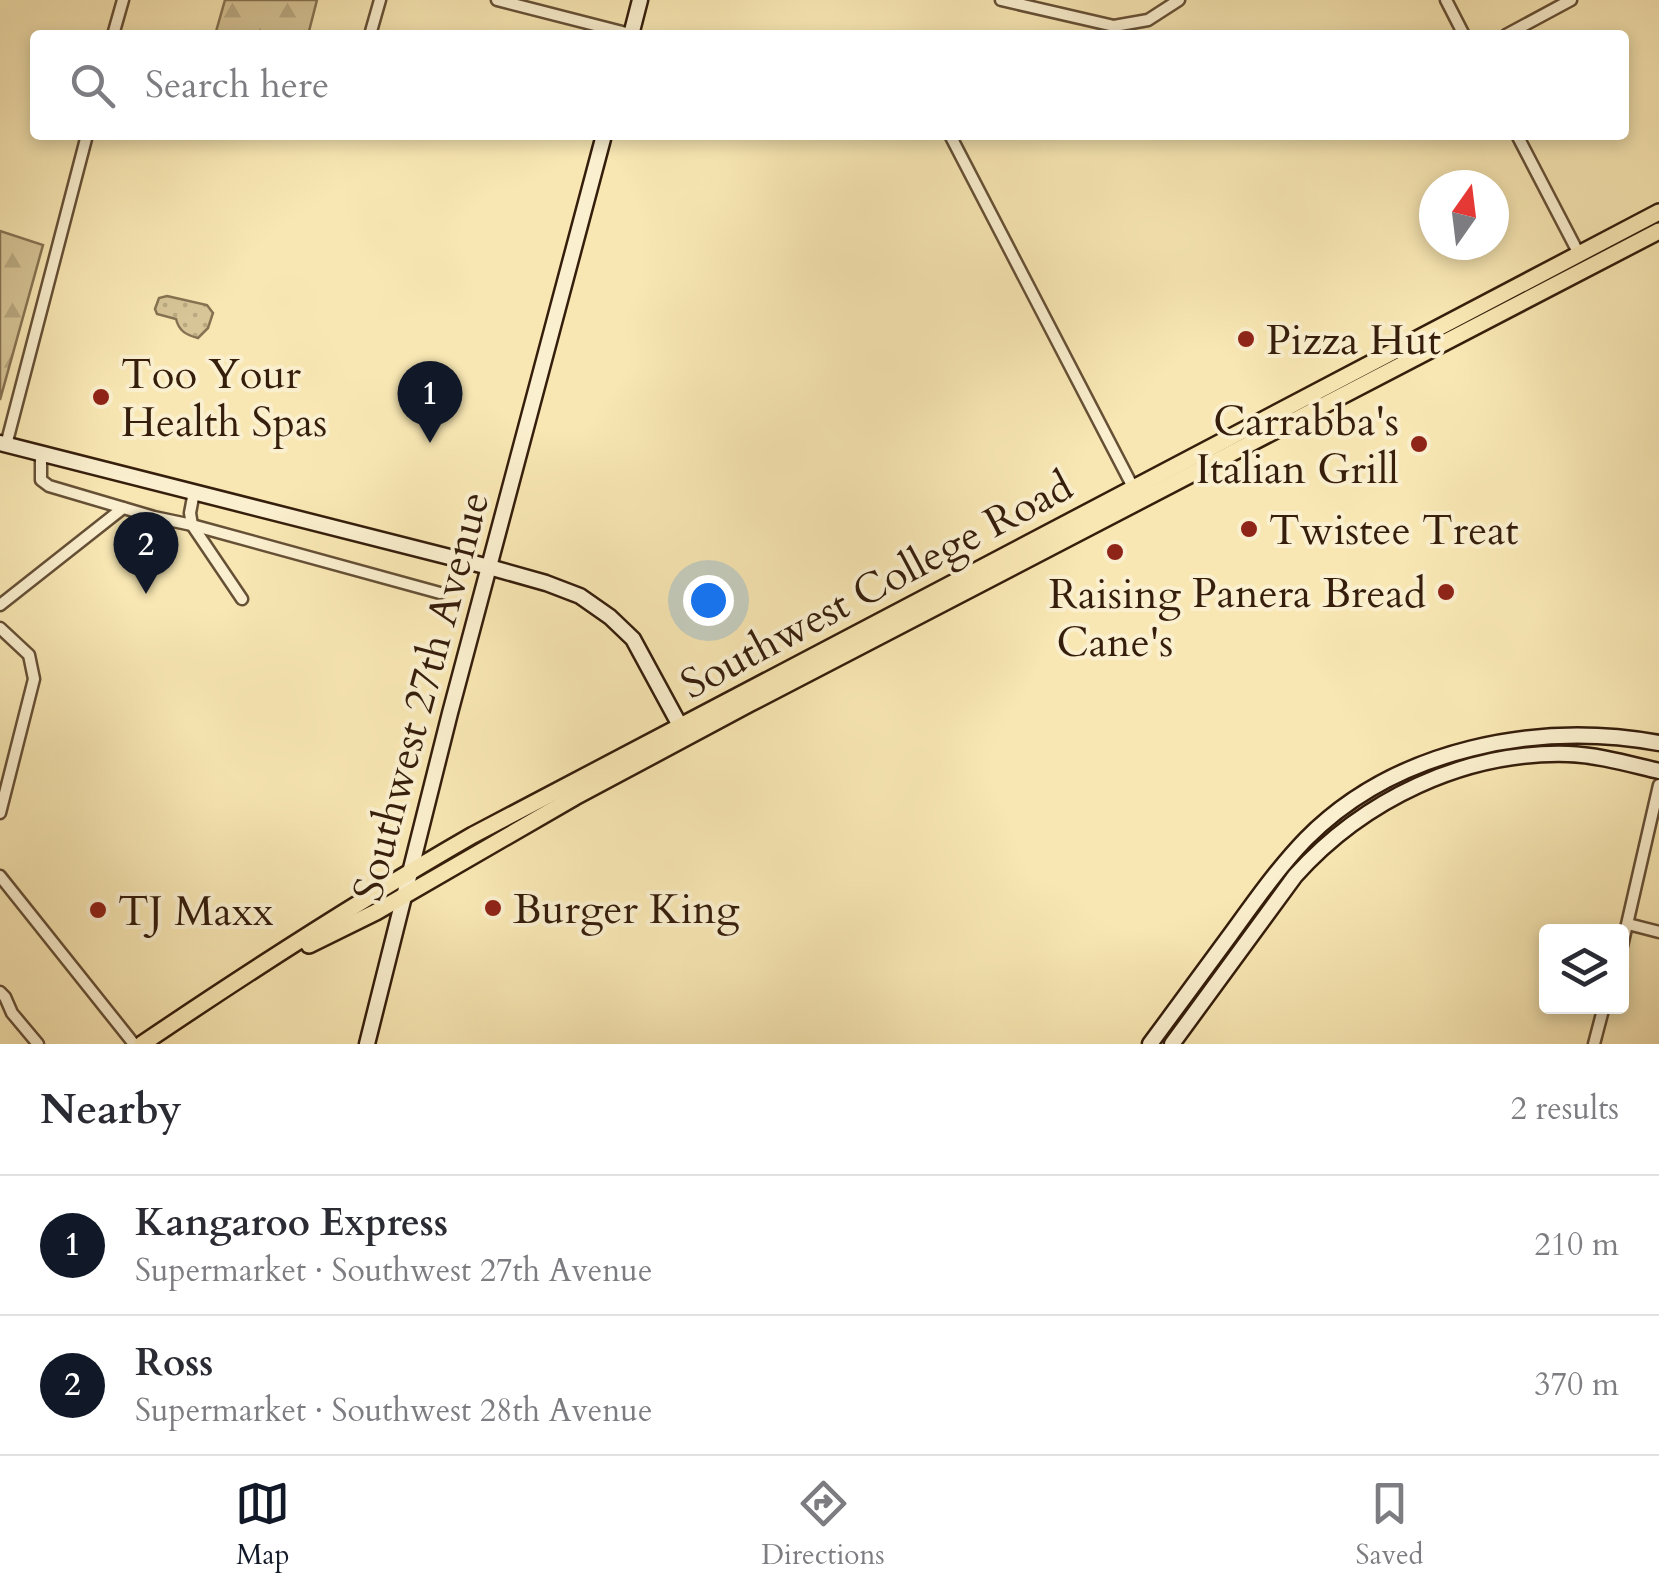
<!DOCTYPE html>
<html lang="en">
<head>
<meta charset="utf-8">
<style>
	:root { --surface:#fff; --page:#f2f2f3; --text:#2b2b33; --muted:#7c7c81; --line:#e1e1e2; --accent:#111827 }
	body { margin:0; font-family:Cardo,serif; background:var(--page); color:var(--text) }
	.controls { position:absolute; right:30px; bottom:30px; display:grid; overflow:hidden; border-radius:10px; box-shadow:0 5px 15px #0003 }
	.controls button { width:90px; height:90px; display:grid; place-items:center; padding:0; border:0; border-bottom:2px solid var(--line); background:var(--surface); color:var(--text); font:50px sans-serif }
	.compass { position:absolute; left:1419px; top:170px; width:90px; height:90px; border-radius:50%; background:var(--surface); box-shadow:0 5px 15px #0003; rotate:14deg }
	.you { position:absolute; left:708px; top:600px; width:35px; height:35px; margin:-25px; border:8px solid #fff; border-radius:50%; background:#1a73e8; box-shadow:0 0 0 15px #1a73e833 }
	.badge { display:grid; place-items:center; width:65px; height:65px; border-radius:50%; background:var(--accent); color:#fff; font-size:32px; font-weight:700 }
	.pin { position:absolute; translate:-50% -82px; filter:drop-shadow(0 2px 5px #0008) }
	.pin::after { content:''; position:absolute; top:52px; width:35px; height:30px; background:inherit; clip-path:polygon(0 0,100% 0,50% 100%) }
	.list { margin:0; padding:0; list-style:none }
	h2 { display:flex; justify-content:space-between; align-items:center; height:130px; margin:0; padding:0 40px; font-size:42px }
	h2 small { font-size:32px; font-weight:400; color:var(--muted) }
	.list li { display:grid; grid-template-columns:65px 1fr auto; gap:30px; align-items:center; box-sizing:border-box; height:140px; padding:0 40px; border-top:2px solid var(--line) }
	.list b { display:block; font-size:38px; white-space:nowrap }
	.list p { margin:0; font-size:32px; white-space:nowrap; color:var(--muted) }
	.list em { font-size:32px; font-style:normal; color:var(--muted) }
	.icon { flex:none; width:55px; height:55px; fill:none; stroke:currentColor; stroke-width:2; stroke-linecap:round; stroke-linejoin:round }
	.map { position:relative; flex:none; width:1659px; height:1044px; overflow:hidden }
	.search { position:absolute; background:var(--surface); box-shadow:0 5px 15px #0003; left:30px; right:30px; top:30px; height:110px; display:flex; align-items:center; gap:25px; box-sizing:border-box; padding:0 35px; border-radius:10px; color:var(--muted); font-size:38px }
	.sheet { height:410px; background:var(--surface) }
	nav { display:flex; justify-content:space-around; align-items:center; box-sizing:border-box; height:140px; border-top:2px solid var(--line); background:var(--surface); font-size:28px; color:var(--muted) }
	nav a { display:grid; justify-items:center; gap:5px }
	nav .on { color:var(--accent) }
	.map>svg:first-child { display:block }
	.green { fill:url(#green-dots); stroke:#867252; stroke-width:2.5 }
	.forest { fill:url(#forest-firs); stroke:#867252; stroke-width:2.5 }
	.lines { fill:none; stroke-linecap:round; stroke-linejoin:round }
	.street-casing { stroke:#665036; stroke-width:15 }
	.secondary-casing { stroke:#361e0c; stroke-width:19 }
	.primary-casing { stroke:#361e0c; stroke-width:20 }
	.street { stroke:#faefce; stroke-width:10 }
	.secondary { stroke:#faefce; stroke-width:14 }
	.primary { stroke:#f8e7b3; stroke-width:15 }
	.poi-dot { fill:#8f2418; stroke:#faefce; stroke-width:4 }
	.labels { text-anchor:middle; stroke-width:8; stroke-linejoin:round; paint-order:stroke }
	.poi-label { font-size:42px; fill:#361e0c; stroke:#faefce; text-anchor:start }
	.street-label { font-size:42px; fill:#361e0c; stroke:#faefce }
</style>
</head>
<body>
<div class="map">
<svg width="1659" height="1044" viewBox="0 0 1659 1044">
	<defs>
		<pattern id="green-dots" width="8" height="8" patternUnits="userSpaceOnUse" patternTransform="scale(2.5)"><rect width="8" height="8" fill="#d7c597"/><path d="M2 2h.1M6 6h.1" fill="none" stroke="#b9a981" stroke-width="1.8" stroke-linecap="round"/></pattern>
		<pattern id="forest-firs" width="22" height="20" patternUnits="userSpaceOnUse" patternTransform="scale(2.5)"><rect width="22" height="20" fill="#d7c597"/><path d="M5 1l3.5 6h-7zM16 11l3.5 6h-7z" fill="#b9a981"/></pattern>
	</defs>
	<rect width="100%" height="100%" fill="#f8e7b3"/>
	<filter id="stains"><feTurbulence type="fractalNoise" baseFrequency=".002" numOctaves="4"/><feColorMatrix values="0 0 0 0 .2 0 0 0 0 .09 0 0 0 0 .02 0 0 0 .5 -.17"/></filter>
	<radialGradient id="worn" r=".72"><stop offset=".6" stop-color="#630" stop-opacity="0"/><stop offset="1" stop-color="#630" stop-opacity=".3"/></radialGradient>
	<!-- green -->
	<path class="green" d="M167,296L207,305L213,313L208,328L198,338C186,335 179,331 176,319L157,314L155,309L159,298Z"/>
	<!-- forest -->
	<g class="forest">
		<polygon points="225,0 317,0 308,35 215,35"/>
		<polygon points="0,231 43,245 0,400"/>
	</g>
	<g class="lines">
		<!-- street casing -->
		<g class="street-casing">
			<g id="street">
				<polyline points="497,0 634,35"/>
				<polyline points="1001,0 1114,26 1148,20 1179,0"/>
				<polyline points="1446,0 1464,35"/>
				<polyline points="113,35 123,0"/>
				<polyline points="370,35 380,0"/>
				<polyline points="1506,35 1571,0"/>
				<polyline points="950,135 1136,493"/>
				<polyline points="1517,135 1579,254"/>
				<polyline points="6,445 87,135"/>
				<polyline points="41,453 41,480 49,486 154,517 192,525 440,593"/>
				<polyline points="194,492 190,513 192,525 242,599"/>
				<polyline points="0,605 123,508"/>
				<polyline points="0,628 29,655 34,679 0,813"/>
				<polyline points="0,876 134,1044"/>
				<polyline points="1628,924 1659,932"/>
				<polyline points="1622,946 1659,785"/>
				<polyline points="0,992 5,997 12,1013 38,1044"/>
				<polyline points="1594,1044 1604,1006"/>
			</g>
		</g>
		<!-- secondary casing -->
		<g class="secondary-casing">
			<g id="secondary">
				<polyline points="631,35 640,0"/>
				<polyline points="0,443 489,567 546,583 580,596 610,617 633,639 684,733"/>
				<polyline points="367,1044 450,713 604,135"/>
				<path d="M1150,1044C1177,1007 1204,971 1231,934C1255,901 1278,868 1306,839C1396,748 1538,721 1659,743"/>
				<path d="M1172,1044L1295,876C1363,800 1464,751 1568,754C1598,755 1629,764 1659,771"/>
			</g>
		</g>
		<!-- primary casing -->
		<g class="primary-casing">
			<g id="primary">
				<polyline points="309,945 376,912 575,797 749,704 1659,231"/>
				<path d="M142,1044C250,971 360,900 473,835L1659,212"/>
			</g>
		</g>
		<!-- street -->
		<use href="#street" class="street"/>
		<!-- secondary -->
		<use href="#secondary" class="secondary"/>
		<!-- primary -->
		<use href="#primary" class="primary"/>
	</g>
	<!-- markers -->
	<g class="poi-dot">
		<circle cx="1246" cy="339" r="10"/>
		<circle cx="101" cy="397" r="10"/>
		<circle cx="1419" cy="444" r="10"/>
		<circle cx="1249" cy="529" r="10"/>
		<circle cx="1115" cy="552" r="10"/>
		<circle cx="1446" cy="592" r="10"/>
		<circle cx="493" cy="908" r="10"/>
		<circle cx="98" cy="910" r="10"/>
	</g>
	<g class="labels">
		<!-- poi labels -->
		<g class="poi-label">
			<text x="1266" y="354">Pizza Hut</text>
			<text x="121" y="388">Too Your<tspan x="121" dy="48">Health Spas</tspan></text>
			<text x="1399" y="435" text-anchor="end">Carrabba's<tspan x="1399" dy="48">Italian Grill</tspan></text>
			<text x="1269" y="544">Twistee Treat</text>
			<text x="1426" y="607" text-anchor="end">Panera Bread</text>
			<text x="1115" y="608" text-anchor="middle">Raising<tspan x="1115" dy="48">Cane's</tspan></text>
			<text x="513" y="923">Burger King</text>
			<text x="118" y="925">TJ Maxx</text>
		</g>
		<!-- street labels -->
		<g class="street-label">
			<text transform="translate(876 584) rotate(-28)" y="15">Southwest College Road</text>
			<text transform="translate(420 696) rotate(-75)" y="15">Southwest 27th Avenue</text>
		</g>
	</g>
	<rect width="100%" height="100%" filter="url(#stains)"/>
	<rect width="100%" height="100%" fill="url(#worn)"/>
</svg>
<div class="controls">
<button><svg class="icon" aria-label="layers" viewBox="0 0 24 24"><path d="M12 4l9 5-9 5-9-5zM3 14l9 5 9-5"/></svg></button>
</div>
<svg class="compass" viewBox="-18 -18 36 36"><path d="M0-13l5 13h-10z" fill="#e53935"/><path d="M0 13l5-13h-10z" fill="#7c7c81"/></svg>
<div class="you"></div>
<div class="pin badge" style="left:430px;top:443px">1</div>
<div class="pin badge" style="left:146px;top:594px">2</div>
<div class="search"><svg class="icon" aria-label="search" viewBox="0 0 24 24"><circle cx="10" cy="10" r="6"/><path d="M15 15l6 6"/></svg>Search here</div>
</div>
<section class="sheet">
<h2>Nearby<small>2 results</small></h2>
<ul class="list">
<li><span class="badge">1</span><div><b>Kangaroo Express</b><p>Supermarket · Southwest 27th Avenue</p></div><em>210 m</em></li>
<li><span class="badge">2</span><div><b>Ross</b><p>Supermarket · Southwest 28th Avenue</p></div><em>370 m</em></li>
</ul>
</section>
<nav>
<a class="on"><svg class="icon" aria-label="map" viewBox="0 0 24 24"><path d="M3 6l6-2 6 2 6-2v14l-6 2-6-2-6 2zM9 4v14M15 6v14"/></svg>Map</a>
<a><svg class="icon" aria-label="directions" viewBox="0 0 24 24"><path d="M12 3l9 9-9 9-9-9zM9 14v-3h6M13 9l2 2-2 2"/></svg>Directions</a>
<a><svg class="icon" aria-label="saved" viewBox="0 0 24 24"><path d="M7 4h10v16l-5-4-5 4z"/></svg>Saved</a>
</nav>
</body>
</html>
